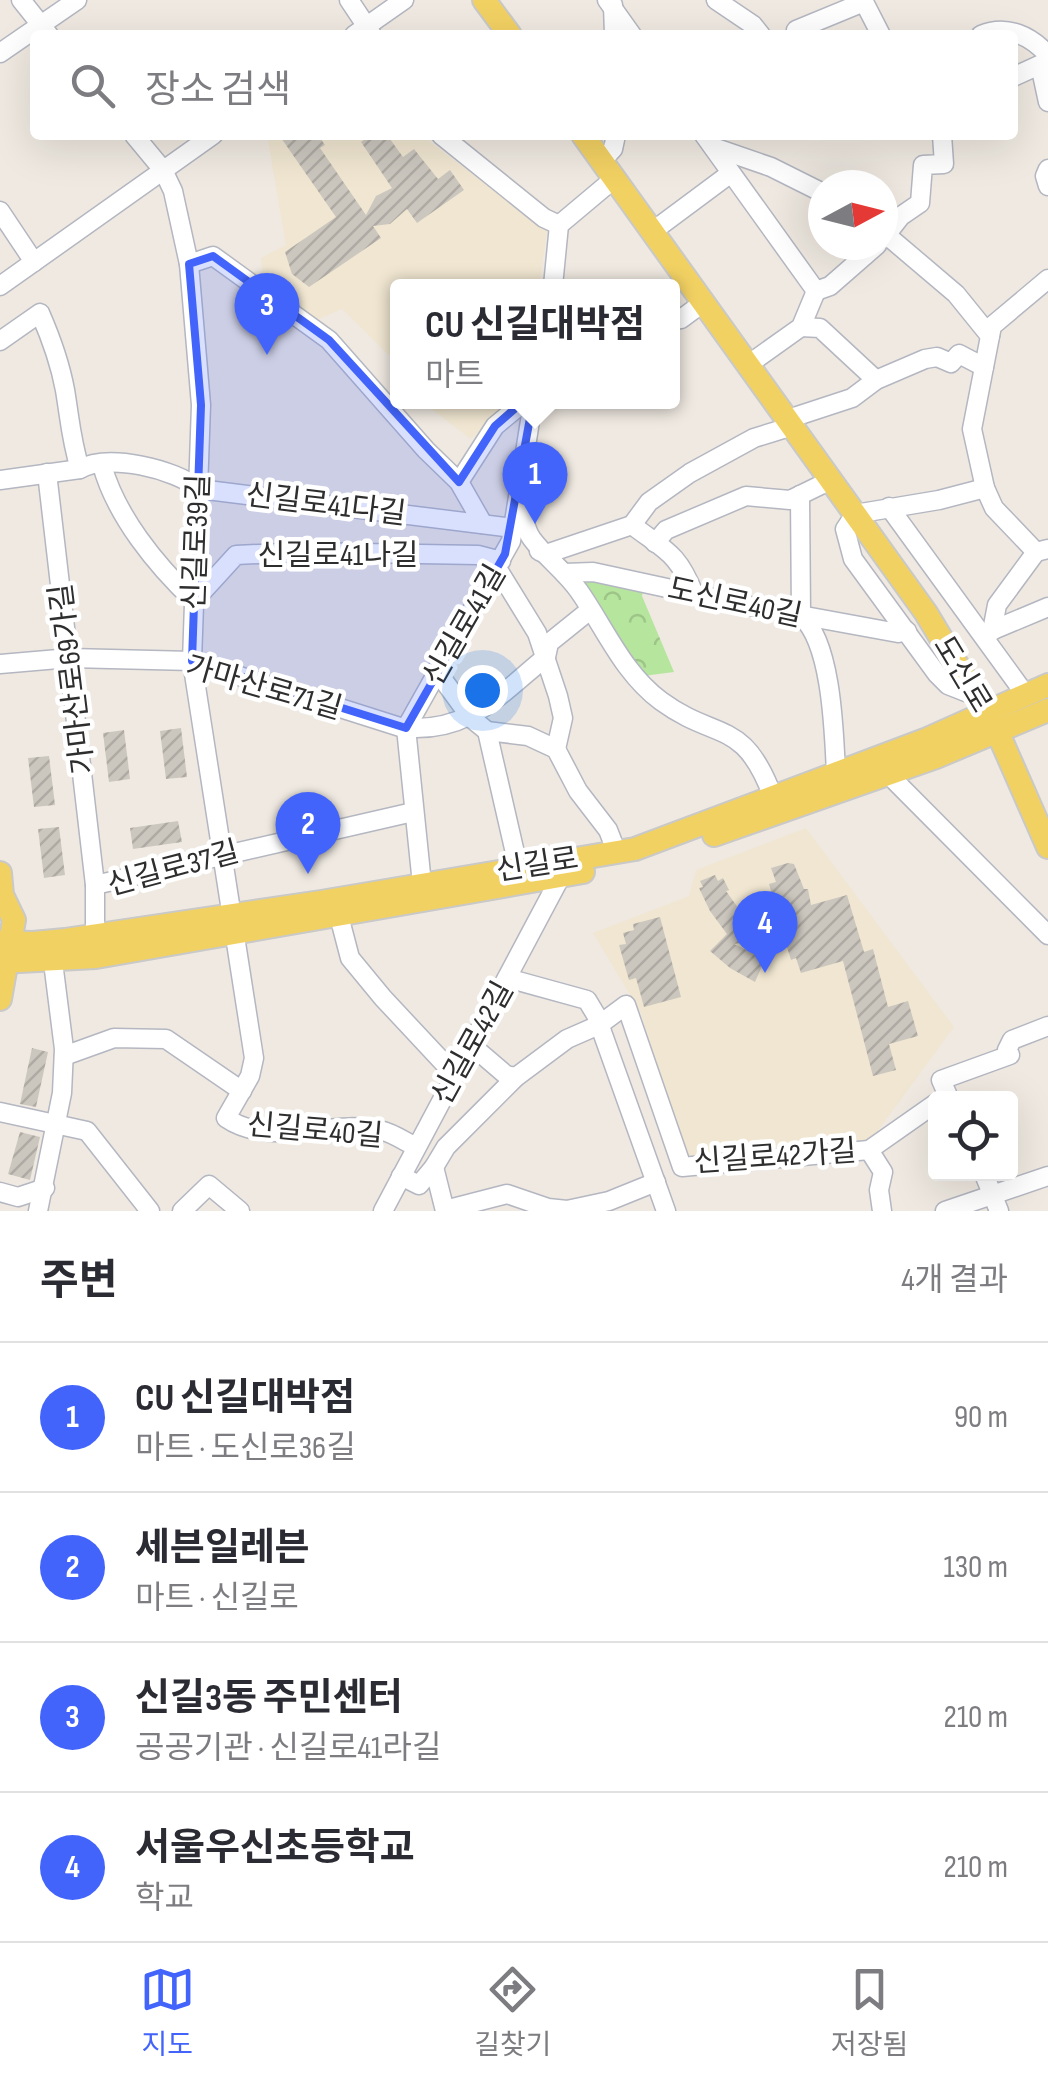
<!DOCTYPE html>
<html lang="ko">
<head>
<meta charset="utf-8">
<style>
	:root { --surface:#fff; --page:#f2f2f3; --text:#2b2b33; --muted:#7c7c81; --line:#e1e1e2; --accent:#4264fb }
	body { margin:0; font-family:"Sofia Sans Condensed","Noto Sans KR",sans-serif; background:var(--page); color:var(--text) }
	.controls { position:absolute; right:30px; bottom:30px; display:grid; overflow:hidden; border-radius:10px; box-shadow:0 10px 40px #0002 }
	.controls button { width:90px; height:90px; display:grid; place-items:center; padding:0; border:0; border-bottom:2px solid var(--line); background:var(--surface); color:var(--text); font:50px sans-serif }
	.compass { position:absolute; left:808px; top:170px; width:90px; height:90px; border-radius:50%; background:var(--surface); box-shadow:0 10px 40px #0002; rotate:83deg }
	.you { position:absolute; left:482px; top:690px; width:35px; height:35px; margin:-25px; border:8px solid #fff; border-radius:50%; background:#1a73e8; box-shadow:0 0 0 15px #1a73e833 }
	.badge { display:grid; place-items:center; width:65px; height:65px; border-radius:50%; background:var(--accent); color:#fff; font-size:32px; font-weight:700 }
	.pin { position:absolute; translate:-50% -82px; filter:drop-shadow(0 2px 5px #0008) }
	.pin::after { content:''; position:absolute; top:52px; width:35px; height:30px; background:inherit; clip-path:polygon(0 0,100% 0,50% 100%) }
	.popup { position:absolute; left:390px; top:279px; width:290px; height:130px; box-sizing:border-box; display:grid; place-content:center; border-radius:10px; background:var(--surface); filter:drop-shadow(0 2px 8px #0005); font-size:32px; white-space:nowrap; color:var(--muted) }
	.popup b { font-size:38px; color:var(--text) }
	.popup::after { content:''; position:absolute; left:50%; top:100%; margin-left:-20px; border:20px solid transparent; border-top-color:var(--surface) }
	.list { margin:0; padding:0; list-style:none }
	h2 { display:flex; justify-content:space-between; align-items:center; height:130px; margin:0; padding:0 40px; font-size:42px }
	h2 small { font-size:32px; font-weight:400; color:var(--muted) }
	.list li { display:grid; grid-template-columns:65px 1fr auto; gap:30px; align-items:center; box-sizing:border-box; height:150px; padding:0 40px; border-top:2px solid var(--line) }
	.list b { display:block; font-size:38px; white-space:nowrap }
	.list p { margin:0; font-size:32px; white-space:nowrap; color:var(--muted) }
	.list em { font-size:32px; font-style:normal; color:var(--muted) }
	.icon { flex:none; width:55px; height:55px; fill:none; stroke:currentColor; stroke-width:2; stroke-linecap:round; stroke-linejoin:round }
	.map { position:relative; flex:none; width:1048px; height:1211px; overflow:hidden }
	.search { position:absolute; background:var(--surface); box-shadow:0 10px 40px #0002; left:30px; right:30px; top:30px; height:110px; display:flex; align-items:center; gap:25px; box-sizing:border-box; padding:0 35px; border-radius:10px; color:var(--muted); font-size:38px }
	.sheet { height:730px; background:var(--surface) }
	nav { display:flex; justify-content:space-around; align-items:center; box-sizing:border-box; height:140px; border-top:2px solid var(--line); background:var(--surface); font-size:28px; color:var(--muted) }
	nav a { display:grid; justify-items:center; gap:5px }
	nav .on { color:var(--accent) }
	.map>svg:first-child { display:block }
	.education { fill:#f0e6d1 }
	.park { fill:url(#park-crowns) }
	.building { fill:url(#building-hatch) }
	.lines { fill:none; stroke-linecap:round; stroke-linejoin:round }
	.minor-casing { stroke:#b4b7c1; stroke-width:21 }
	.major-casing { stroke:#c9c9c9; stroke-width:26 }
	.minor { stroke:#fff; stroke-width:18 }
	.major { stroke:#f2d163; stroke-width:22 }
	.marked { fill:#4264fb; fill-opacity:0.2; stroke:#4264fb; stroke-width:8; stroke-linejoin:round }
	.labels { text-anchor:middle; stroke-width:9; stroke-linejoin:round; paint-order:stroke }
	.street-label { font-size:30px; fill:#2e2e2e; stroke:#fff }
</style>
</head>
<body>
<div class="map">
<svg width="1048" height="1211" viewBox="0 0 1048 1211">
	<defs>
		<pattern id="park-crowns" width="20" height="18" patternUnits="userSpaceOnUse" patternTransform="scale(2.5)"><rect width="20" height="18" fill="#b6e59e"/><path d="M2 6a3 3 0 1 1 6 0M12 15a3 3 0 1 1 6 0" fill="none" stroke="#9dc588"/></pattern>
		<pattern id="building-hatch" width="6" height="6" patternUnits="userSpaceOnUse" patternTransform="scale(2.5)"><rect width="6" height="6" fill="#cbc7bf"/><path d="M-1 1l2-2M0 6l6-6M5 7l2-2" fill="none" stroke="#afaba4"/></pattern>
	</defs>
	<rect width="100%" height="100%" fill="#efe9e1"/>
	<!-- education -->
	<g class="education">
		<polygon points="267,135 421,135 547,231 539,286 398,286 397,363 342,309 310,323 264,290 261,258 286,245"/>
		<polygon points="422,402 509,402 471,439"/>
		<polygon points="806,828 954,1027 871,1140 846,1151 683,1159 641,1013 593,933 689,896 696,870"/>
	</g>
	<!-- park -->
	<polygon class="park" points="571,576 644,587 642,596 674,672 643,676"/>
	<!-- building -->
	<g class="building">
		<polygon points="279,135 318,135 325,145 320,148 366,215 376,196 392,188 361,142 364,140 361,135 387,135 403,157 414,149 438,179 450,170 464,190 417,223 407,209 390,224 373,226 381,238 309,287 292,274 285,252 336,217"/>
		<polygon points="181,728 187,777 166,779 160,731"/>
		<polygon points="124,730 130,779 109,782 103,733"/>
		<polygon points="49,756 55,805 34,807 28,758"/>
		<polygon points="178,821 182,842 133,849 130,828"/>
		<polygon points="59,827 65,875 44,878 38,829"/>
		<polygon points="788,863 794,864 804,889 808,889 811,905 847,895 864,952 873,949 888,1007 908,1001 918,1036 889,1044 896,1070 873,1076 843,961 801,973 796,958 791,960 782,931 776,932 771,916 778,914 769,884 776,882 771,868"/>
		<polygon points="715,875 718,881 723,878 729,890 726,891 744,916 746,914 753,921 771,916 760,940 734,944 765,959 755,982 730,968 710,951 727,934 710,911 699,888 703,887 700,881"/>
		<polygon points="660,917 681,997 644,1007 636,978 629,980 619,945 626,944 623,933 634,930 633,924"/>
		<polygon points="32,1048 48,1052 36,1107 20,1104"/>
		<polygon points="20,1132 40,1137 30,1180 8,1174"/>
	</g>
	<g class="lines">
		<!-- minor casing -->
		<g class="minor-casing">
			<g id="minor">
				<polyline points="21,0 49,35"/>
				<polyline points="349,0 371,33"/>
				<polyline points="607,0 632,35"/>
				<polyline points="716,0 753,25 761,35"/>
				<polyline points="863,0 881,35"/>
				<polyline points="613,5 614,35"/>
				<polyline points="796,30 864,2"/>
				<polyline points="354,35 404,0"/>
				<path d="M981,35C1007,24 1031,36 1048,55"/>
				<polyline points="0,53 77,0"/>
				<polyline points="1040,65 1048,102"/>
				<polyline points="1013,77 1048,61"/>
				<path d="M134,135L163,170L173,191L189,264L201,405L192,661L254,1058L250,1076L226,1118C270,1148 330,1119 380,1130C393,1133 404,1141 416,1147"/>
				<polyline points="441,135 544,218 559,225"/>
				<polyline points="704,135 816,291"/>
				<polyline points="713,147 771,167 823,193"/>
				<polyline points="602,161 613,149 616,135"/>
				<polyline points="1048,169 1045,176 1048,186"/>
				<polyline points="0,211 34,262"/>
				<polyline points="653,231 731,173"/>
				<polyline points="883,232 956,294 990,336"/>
				<polyline points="883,239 901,216 920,203 923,165 944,164 942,135"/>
				<polyline points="189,264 213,256 329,340 426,450 459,482 483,524"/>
				<polyline points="1048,279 992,326 972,429 985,488 994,508 1036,552 1048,549"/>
				<polyline points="0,286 213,135"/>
				<polyline points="553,286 559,225 615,178"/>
				<polyline points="816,291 830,286 877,245"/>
				<polyline points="672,320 681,319 704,302"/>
				<polyline points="801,327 820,328 876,380"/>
				<path d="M0,341L40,313C51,338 60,363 65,390C70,420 71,440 80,469"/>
				<polyline points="749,364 801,327 816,291"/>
				<polyline points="788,419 852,398 876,380 925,359 937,357 951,363 959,354 984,367"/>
				<path d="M102,465C116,516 156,565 194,601L236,555L303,552L478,555L501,561"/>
				<polyline points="47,473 95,885"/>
				<path d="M0,480L80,469C108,453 175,469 199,489L513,528"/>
				<polyline points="459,482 495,426 524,402"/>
				<path d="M800,495L801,616C832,643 834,733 836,773"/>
				<path d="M520,503C523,515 525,530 532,539C546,558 565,571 579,591C605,628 623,673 661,701C717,742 743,717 773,797"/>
				<polyline points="889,507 1025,694"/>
				<path d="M632,525C666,551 678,553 694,594"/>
				<polyline points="655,543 666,530 746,496 790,500 831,480"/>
				<polyline points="539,551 546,554 632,525 649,502 690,473 754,438 793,426"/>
				<polyline points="497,568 537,633 558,696 563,718 556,749"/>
				<polyline points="564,573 593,572 750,606 898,633 907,631"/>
				<polyline points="992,631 997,605 1036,552"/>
				<polyline points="986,633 1048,607"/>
				<path d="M0,664L70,658L192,661L400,727C467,735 498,696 546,657L549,643L590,610"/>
				<polyline points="436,670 471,718 487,731 528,736 556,749 578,791 608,830 617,853"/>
				<polyline points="976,696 948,685 937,674 853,559 845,529 855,514 939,500 985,488"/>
				<polyline points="487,731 518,866"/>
				<polyline points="888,774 1048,935"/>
				<polyline points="422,884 406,728 511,541 533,402"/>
				<polyline points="339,916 350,958 383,998 455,1075"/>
				<polyline points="95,935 95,885 413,812"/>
				<polyline points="507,978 587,1000 596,1015 666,1211"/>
				<polyline points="471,1045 506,1075 516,1077"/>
				<polyline points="64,1056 114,1038 166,1039 242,1091"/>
				<polyline points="949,1098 941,1080 1010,1055 1007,1050 1012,1040 1048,1026"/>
				<polyline points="0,1112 87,1131 150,1211"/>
				<polyline points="869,1150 883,1172 879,1190 882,1211"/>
				<polyline points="434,1167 446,1147 516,1077 567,1039 599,1025 626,1005 682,1167 869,1150 936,1103"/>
				<polyline points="984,1174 999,1211"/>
				<polyline points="401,1176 419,1185 434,1167 445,1211"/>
				<polyline points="0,1192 18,1197 45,1188"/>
				<polyline points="445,1210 507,1194 548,1208 567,1210 609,1201 656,1182"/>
				<polyline points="38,1211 62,1093 64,1049 53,962"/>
				<polyline points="182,1211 209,1185 240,1211"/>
				<polyline points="383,1211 561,876"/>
				<polyline points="945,1211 1048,1176"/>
			</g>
		</g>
		<!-- major casing -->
		<g class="major-casing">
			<g id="major">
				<polyline points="484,0 510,35"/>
				<polyline points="583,135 926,613 998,733 1048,847"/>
				<polyline points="714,835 936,757 1048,710"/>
				<polyline points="0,873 2,895 14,920 0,999"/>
				<polyline points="0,942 33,943 65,940 321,902 635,849 925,740 1048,685"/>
				<polyline points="0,962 96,957 583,872"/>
			</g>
		</g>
		<!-- minor -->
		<use href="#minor" class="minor"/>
		<!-- major -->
		<use href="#major" class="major"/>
	</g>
	<!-- marked area -->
	<path class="marked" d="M213,256L329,340L459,482L495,426L535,391L505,554L406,728L192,661L201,405L189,264Z"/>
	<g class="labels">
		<!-- street labels -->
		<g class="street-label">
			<text transform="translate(326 504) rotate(7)" y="10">신길로41다길</text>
			<text transform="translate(196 542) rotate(-88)" y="10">신길로39길</text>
			<text x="338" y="565">신길로41나길</text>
			<text transform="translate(735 602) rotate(12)" y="10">도신로40길</text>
			<text transform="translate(464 625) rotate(-60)" y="10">신길로41길</text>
			<text transform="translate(963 674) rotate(59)" y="10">도신로</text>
			<text transform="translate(72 679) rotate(-97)" y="10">가마산로69가길</text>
			<text transform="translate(264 687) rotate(16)" y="10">가마산로71길</text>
			<text transform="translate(537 864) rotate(-9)" y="10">신길로</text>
			<text transform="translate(173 868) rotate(-15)" y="10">신길로37길</text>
			<text transform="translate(472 1043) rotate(-61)" y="10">신길로42길</text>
			<text transform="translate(315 1130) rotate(5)" y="10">신길로40길</text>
			<text transform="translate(775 1156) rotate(-4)" y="10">신길로42가길</text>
		</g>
	</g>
</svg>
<div class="controls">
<button><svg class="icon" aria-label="locate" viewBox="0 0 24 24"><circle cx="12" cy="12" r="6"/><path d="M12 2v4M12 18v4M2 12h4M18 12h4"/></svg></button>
</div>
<svg class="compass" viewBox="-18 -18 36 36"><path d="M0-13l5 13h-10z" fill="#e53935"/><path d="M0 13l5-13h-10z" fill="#7c7c81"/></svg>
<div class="you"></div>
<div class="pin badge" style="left:535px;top:524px">1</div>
<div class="popup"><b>CU 신길대박점</b>마트</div>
<div class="pin badge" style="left:308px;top:874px">2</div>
<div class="pin badge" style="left:267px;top:355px">3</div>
<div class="pin badge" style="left:765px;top:973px">4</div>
<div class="search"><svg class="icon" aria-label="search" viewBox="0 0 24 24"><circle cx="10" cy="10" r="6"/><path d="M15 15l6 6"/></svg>장소 검색</div>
</div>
<section class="sheet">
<h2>주변<small>4개 결과</small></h2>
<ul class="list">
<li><span class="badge">1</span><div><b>CU 신길대박점</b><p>마트 · 도신로36길</p></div><em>90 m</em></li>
<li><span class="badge">2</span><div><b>세븐일레븐</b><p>마트 · 신길로</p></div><em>130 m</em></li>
<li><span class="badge">3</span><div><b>신길3동 주민센터</b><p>공공기관 · 신길로41라길</p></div><em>210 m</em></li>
<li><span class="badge">4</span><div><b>서울우신초등학교</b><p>학교</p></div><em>210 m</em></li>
</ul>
</section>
<nav>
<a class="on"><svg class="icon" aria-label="map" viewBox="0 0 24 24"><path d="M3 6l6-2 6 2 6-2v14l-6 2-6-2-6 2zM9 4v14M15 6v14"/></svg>지도</a>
<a><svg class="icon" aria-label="directions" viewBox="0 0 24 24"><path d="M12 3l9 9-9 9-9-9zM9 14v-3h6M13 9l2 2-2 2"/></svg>길찾기</a>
<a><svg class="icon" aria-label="saved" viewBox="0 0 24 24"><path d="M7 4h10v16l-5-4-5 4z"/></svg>저장됨</a>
</nav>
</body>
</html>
